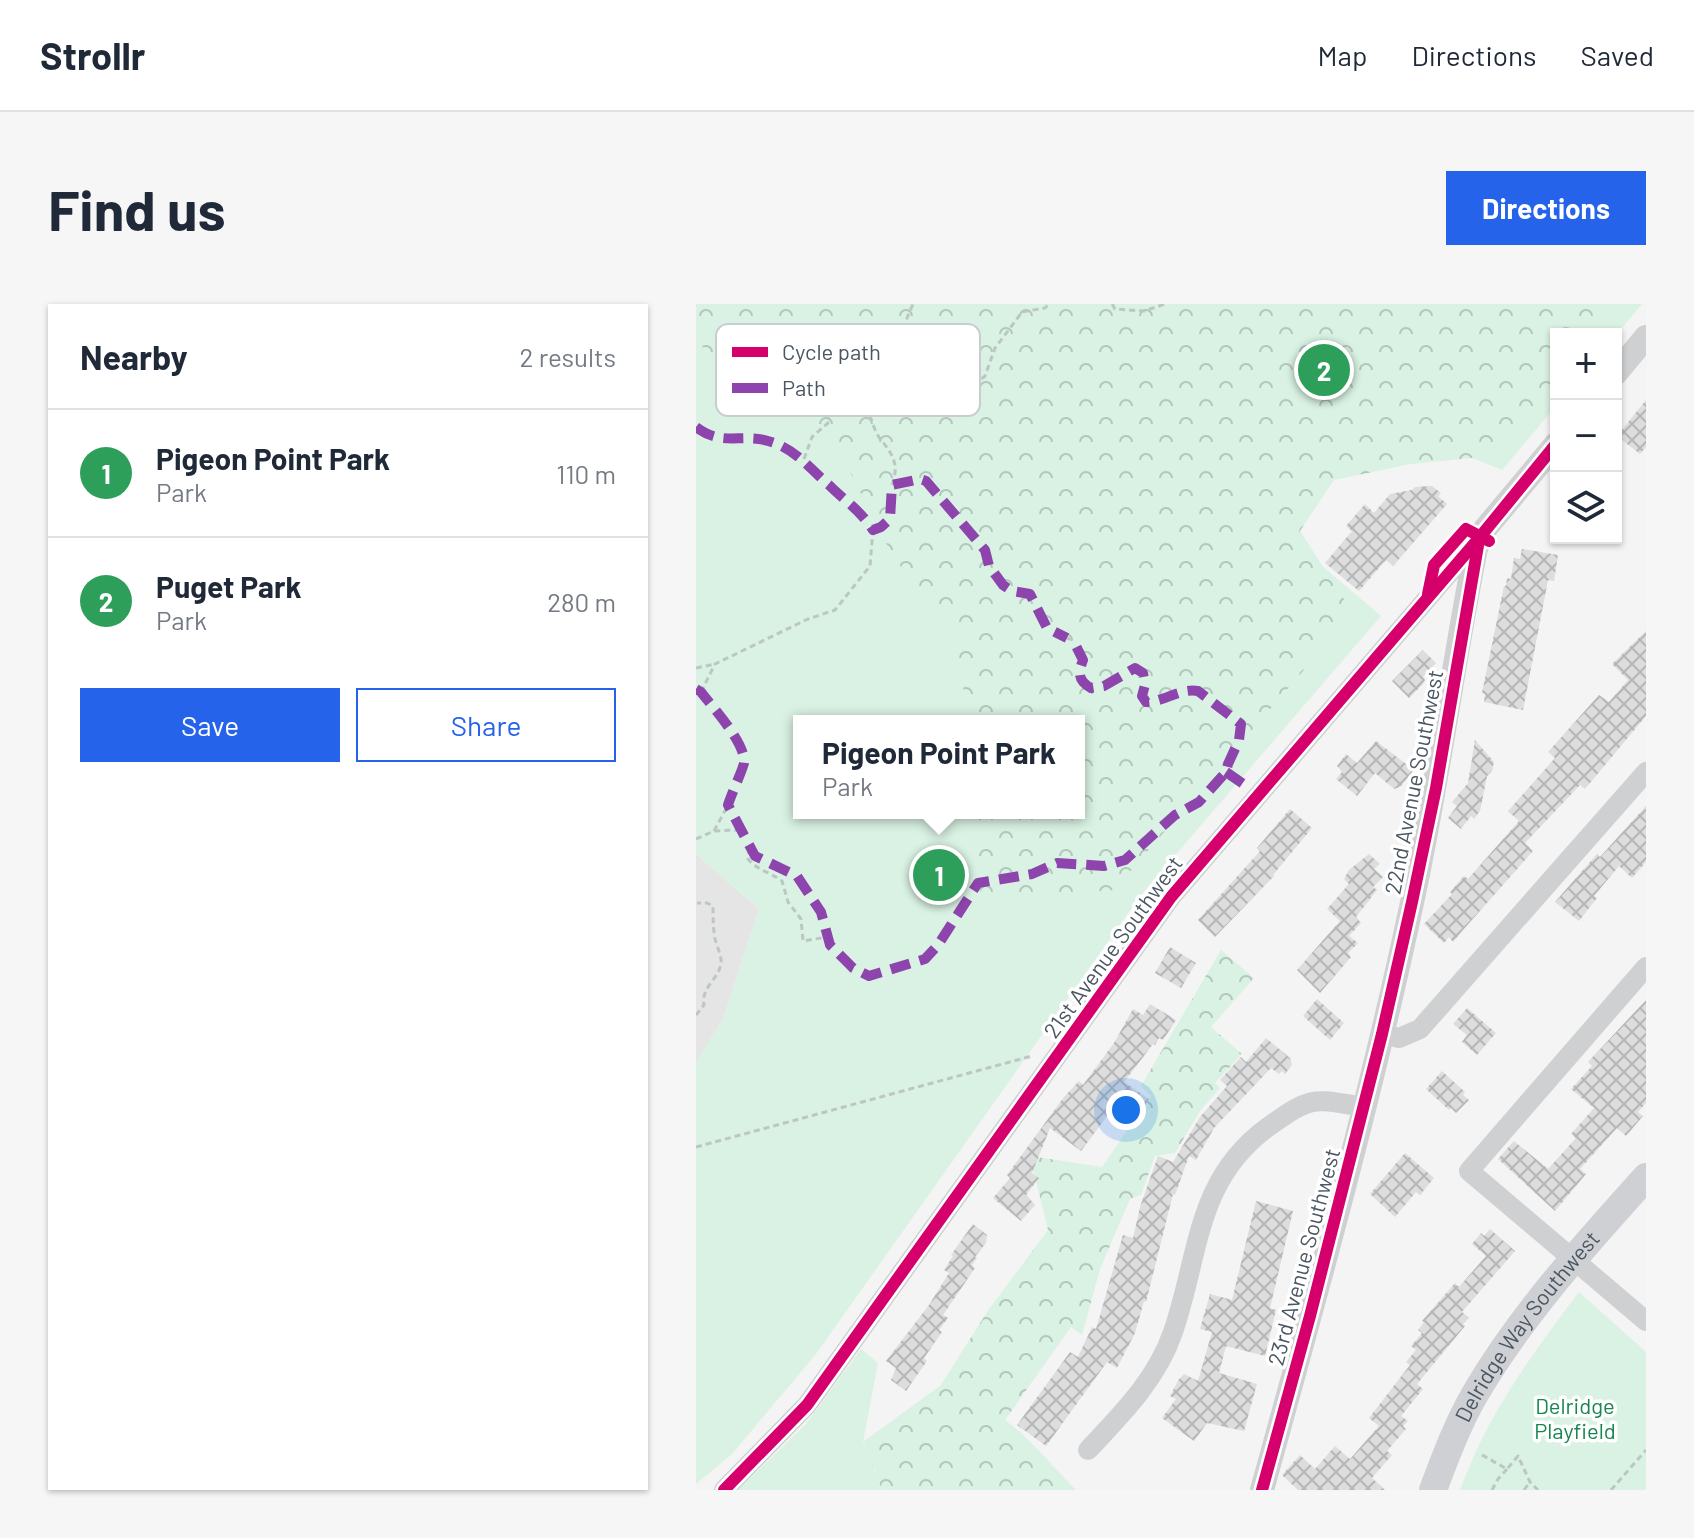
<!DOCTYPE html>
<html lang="en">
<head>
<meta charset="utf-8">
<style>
	:root { --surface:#fff; --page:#f6f6f7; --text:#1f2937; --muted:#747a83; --line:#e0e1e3; --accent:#2563eb }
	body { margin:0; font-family:Barlow,sans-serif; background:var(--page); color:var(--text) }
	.controls { position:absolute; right:24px; top:24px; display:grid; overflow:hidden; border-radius:0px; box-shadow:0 2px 6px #0004 }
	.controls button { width:72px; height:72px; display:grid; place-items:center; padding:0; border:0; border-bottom:2px solid var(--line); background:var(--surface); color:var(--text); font:40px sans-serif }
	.you { position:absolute; left:430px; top:806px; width:28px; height:28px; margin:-20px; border:6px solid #fff; border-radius:50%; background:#1a73e8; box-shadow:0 0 0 12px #1a73e833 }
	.badge { display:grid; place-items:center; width:52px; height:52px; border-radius:50%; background:var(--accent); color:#fff; font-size:26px; font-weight:700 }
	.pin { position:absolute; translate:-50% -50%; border:4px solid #fff; box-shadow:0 2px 8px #0006 }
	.popup { position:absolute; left:97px; top:411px; width:292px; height:104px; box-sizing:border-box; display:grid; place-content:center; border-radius:0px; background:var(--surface); filter:drop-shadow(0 2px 6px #0005); font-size:26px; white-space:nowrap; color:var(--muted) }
	.popup b { font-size:30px; color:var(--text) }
	.popup::after { content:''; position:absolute; left:50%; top:100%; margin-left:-16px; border:16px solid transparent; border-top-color:var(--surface) }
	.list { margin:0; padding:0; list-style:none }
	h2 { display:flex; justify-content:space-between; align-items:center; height:104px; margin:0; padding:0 32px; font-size:34px }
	h2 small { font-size:26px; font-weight:400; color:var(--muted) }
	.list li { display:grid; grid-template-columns:52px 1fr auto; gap:24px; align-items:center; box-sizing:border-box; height:128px; padding:0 32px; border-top:2px solid var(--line) }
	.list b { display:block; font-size:30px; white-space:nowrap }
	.list p { margin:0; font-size:26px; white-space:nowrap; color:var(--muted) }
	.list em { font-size:26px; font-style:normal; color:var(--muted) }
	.actions { display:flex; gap:16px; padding:24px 32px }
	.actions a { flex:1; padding:18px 0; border:2px solid var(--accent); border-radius:0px; text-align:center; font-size:28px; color:var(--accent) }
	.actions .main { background:var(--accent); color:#fff }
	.icon { flex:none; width:44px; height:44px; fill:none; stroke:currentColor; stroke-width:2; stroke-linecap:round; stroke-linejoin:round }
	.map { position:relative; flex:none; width:950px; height:1186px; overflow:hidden; border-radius:0px }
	header { display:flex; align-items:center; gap:48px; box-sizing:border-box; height:112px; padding:0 40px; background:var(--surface); border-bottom:2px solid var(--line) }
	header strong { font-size:38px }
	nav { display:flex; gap:44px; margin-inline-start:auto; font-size:28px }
	.intro { display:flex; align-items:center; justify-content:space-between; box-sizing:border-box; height:192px; padding:0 48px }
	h1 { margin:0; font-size:56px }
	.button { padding:20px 36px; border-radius:0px; background:var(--accent); color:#fff; font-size:28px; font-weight:700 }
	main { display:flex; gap:48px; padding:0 48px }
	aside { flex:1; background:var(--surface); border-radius:0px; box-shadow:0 2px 6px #0004 }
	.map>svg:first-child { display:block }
	.education { fill:#e6e5e6 }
	.green { fill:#d9f2e3; fill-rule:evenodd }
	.forest { fill:url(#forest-crowns) }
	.building { fill:url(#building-cross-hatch) }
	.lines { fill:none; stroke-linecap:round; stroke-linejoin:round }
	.path { stroke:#bcc7c4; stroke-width:3; stroke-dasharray:6 4; stroke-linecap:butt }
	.minor { stroke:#ced0d2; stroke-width:20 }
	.tertiary { stroke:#ced0d2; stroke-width:24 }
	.secondary { stroke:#ced0d4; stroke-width:28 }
	.quiet { stroke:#8e44ad; stroke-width:10; stroke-dasharray:20 10; stroke-linecap:butt }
	.cycleway-casing { stroke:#fff; stroke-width:17 }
	.cycleway { stroke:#d6006c; stroke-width:12 }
	.labels { text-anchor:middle; stroke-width:7; stroke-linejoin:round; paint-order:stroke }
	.street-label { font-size:22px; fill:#4a5661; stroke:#fff }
	.park-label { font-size:22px; fill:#17864f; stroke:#fff }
	.key { fill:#fff; stroke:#c9ccd0; stroke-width:2 }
	.key-label { font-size:22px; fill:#4a5661 }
</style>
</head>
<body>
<header>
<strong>Strollr</strong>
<nav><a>Map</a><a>Directions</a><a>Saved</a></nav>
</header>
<div class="intro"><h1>Find us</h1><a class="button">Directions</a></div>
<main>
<aside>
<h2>Nearby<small>2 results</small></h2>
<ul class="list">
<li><span class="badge" style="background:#2e9e5b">1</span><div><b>Pigeon Point Park</b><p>Park</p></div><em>110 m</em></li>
<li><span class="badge" style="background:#2e9e5b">2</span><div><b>Puget Park</b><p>Park</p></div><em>280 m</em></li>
</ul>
<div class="actions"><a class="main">Save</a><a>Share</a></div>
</aside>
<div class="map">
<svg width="950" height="1186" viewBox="0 0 950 1186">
	<defs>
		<pattern id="forest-crowns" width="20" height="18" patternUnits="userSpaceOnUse" patternTransform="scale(2)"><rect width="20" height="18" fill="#d9f2e3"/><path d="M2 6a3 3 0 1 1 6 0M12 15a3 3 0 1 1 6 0" fill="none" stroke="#b2c7bb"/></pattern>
		<pattern id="building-cross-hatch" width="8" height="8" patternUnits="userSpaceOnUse" patternTransform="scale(2)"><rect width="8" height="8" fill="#ddddde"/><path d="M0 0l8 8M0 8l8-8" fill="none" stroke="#b5b6b7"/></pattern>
	</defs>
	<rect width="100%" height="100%" fill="#f4f4f4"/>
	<!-- education -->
	<polygon class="education" points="0,550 63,605 27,715 0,759"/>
	<!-- green -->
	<g class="green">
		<path d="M0,0H946L920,31L860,30V102L806,166L755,145L719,149L553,200L685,312L445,591L120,1050L36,1150L0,1180V759L27,715L63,605L0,550ZM103,417H383V509H103Z"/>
		<path d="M883,988L950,1048V1186H764C792,1109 834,1053 883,988Z"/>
		<polygon points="165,1045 182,1059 167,1138 186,1186 42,1186 110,1120"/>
	</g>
	<!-- forest -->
	<g class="forest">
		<polygon points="0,0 921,0 896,30 860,30 860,74 796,152 715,160 638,176 604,227 657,309 418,586 285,596 280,509 383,509 383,417 274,417 255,324 197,253 140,140 0,38"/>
		<path d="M525,646L558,674L515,723L546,750L519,779L524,784L504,807L479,849L459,852L445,891L434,895L404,965L386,1031L375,1023L309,1116C336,1136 356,1162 380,1186H186L167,1138L245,1081L291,1008L352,926L334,852L406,863L455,792L445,782Z"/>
	</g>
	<!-- building -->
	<g class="building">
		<polygon points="950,96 950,143 944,150 921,132"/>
		<polygon points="736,182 745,189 742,192 751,200 697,262 690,256 663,287 629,259 656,227 650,222 669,200 678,209 694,190 716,186 719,183"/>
		<polygon points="826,245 862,251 858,277 852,276 827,406 788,398 789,390 786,389 808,282 810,282 811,274 815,275 818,254 824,255"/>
		<polygon points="950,327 950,412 889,485 884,481 829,539 837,547 767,626 757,638 753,633 748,639 728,620 756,590 754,588 768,572 772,575 823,517 812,507 859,454 852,448 903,391 913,398 932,376 916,360"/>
		<polygon points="727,346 740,359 727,373 729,376 726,381 713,394 696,377"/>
		<polygon points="779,436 798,458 796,467 791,472 784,507 778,515 775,512 765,525 752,514 761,502 756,498 772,479"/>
		<polygon points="680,437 718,466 704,483 698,485 679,469 661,492 640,475 646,468 641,462 650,450 661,459"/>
		<polygon points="950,502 950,558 936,574 923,562 898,592 901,594 883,617 859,598 901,550 904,553"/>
		<polygon points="594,505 616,524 577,571 578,572 519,633 502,616 564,547 561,544"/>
		<polygon points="673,550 684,560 678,565 687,573 677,583 681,586 660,613 665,619 653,632 662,639 652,649 655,653 624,689 601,666 644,617 631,605 653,580 648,575 653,566"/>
		<polygon points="474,643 500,659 485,684 459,669"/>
		<polygon points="621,695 648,719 634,736 607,712"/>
		<polygon points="950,696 950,799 942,808 947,812 930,832 921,824 884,865 890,870 859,907 802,855 818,837 852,865 880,834 875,830 898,804 875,785 896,762 892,758"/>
		<polygon points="454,700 480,716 467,736 463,734 459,741 457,740 428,778 453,795 441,813 421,799 385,847 354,824 336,869 343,874 330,891 339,901 325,917 297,894 314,874 311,871 368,793 383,777 387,781 418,739 437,705 447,711"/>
		<polygon points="771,704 800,729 781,751 766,738 771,731 757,720"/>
		<polygon points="570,734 594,754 596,761 589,770 586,767 583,770 575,764 518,824 500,856 493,852 479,891 477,890 450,998 448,997 439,1029 421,1064 411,1058 350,1142 321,1121 374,1048 382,1053 396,1023 400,1025 427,931 437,934 444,903 462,852 477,858 504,813 531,782 524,776 545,753 550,758"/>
		<polygon points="746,767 769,788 767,791 773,796 760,809 755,804 753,806 730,785"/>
		<polygon points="709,849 738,874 724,891 720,888 699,913 674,890"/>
		<polygon points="560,897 597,907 574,1004 580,1006 569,1052 530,1042 523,1069 561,1080 548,1127 511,1119 498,1137 466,1114 480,1095 474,1092 483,1075 488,1070 502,1077 516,1028 504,1025 514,990 536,996"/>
		<polygon points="277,920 291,931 290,939 279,953 281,954 276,961 279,964 247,1011 252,1014 243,1026 246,1028 228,1054 231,1057 210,1087 195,1076 200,1064 190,1057 233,1001 253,969 248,966 257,952 255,951"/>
		<polygon points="794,925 819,947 766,1008 773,1014 767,1020 769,1022 721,1080 727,1085 705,1112 712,1117 707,1122 710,1125 691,1147 696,1151 676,1174 689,1186 602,1186 586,1171 604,1151 619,1165 639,1142 654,1155 683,1122 673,1114 714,1061 710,1058 720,1046 715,1042 726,1029 722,1026 728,1018 726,1017 759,979 763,983 790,952 776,940 785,929 788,932"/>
	</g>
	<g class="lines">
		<!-- path -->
		<g class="path">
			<polyline points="416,0 419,5 448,7 469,0"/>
			<polyline points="202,78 237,87 269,89 289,72 299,44 326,8 349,4 353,0"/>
			<polyline points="162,98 163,104 174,112"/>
			<polyline points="108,155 116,133 132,119 133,100 153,90 162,96 179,94"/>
			<path d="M196,181C203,162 198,152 186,137C180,131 177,120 174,112L180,95L202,78V61L211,48L206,36L213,21L211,14L217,0"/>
			<polyline points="371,334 377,336"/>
			<polyline points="0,364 19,360"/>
			<polyline points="5,388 19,360 112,315 139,306 174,262 177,226"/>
			<polyline points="18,527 32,501"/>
			<polyline points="0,535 18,527 43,526"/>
			<path d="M53,544L52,555C61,566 74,568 86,577L92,598L105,615L107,637L131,633"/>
			<path d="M0,711L8,701C5,683 22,676 25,660C26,652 21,643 19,635C17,624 17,613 17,602L11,599H1"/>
			<polyline points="0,843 336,752"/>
			<polyline points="786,1151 811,1165 822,1152 834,1178 842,1186"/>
			<polyline points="796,1186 802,1175 811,1165"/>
			<polyline points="828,1186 834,1178"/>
			<polyline points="915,1186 950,1146"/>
		</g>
		<!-- minor -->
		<g class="minor">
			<polyline points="950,663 773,867 950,1017"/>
			<polyline points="686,730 703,734 724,725 950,468"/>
			<path d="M392,1146C426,1110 461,1075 477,1028C504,950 499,876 572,823C616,792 615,794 667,803"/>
			<polyline points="28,1186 111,1101 475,593 784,233"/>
		</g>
		<!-- tertiary -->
		<g class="tertiary">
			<polyline points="920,69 950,33"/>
			<path d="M566,1186C620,990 675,793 717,594C742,478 757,360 780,244L789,225L860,140"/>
		</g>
		<!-- secondary -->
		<path class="secondary" id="s1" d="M737,1186C749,1154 762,1119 779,1090C825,1011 889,941 950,873"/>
		<!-- quiet -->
		<g class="quiet">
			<path d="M0,123C26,143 45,129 72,137C99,144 113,164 133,181C149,197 164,206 177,226L185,223L194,215L196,181L224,175L230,177L289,246L293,262L307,281L316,287L334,290L351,324L371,334"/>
			<path d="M0,385L5,388C17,404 50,439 48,459C47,465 35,491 32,501L59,552L101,572L125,608L134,641L157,664L173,672L229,655L242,641L282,579L336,570L361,559L408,562L429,556L479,511L503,498L530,468L532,460L543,436L545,420L502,387C483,384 468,398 450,398L446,392L449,381L447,369L439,364L408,382L395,384C382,377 382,369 387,356L377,336"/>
			<polyline points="530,468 549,481"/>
		</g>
		<!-- cycleway casing -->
		<g class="cycleway-casing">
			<g id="cycleway">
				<polyline points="732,290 738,261 770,225 793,237"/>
				<polyline points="28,1186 111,1101 475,593 784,233 860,140"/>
				<polyline points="566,1186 614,1012 686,730 716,598 740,484 783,236"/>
			</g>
		</g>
		<!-- cycleway -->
		<use href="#cycleway" class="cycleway"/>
	</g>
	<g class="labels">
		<!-- street labels -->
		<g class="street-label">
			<text transform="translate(718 478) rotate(-79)" y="8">22nd Avenue Southwest</text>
			<text transform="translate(417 643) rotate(-54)" y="8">21st Avenue Southwest</text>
			<text transform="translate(608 953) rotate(-75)" y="8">23rd Avenue Southwest</text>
			<text dy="8" stroke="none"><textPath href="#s1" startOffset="190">Delridge Way Southwest</textPath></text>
		</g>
		<!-- park labels -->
		<g class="park-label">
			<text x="879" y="1110">Delridge<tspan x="879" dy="25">Playfield</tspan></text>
		</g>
	</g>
	<!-- legend -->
	<rect x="20" y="20" width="264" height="92" rx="12" class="key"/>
	<rect x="36" y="43" width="36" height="10" fill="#d6006c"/>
	<rect x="36" y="79" width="36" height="10" fill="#8e44ad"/>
	<g class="key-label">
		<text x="86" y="56">Cycle path</text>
		<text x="86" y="92">Path</text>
	</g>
</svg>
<div class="controls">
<button>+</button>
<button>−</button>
<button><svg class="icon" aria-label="layers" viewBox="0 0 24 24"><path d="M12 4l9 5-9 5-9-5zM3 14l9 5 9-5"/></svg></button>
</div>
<div class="you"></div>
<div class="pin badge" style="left:243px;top:571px;background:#2e9e5b">1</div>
<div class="popup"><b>Pigeon Point Park</b>Park</div>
<div class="pin badge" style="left:628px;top:66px;background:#2e9e5b">2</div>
</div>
</main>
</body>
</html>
